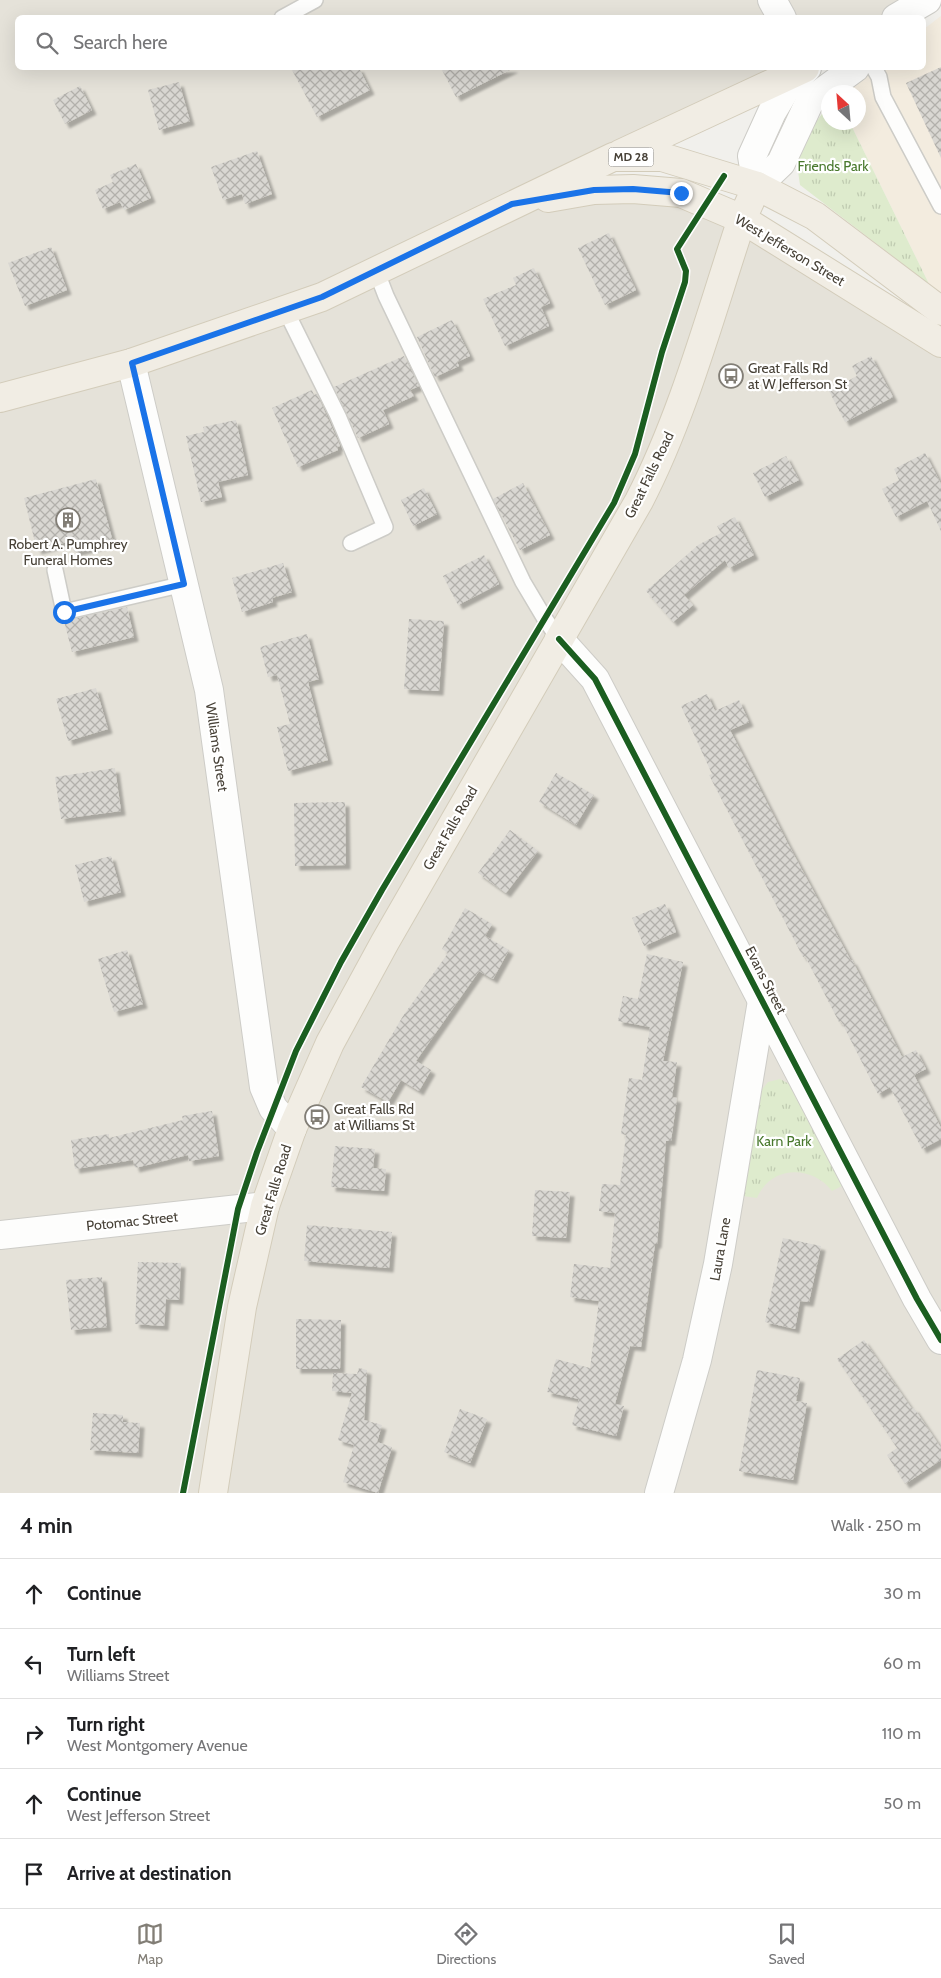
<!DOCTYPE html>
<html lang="en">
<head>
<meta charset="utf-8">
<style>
	:root { --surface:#fff; --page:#f2f2f2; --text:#202124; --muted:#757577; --line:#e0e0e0; --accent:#827e76 }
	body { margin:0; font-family:Cabin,sans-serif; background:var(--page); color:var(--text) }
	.compass { position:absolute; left:821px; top:85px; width:45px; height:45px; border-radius:50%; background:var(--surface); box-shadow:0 5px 20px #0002; rotate:334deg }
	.stop { position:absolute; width:15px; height:15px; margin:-11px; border:4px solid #1a73e8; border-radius:50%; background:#fff }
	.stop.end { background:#1a73e8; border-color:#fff; box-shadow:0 1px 5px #0008 }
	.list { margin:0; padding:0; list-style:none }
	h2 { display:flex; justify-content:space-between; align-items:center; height:65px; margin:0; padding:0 20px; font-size:21px }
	h2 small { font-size:16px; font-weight:400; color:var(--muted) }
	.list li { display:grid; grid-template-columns:32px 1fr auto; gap:15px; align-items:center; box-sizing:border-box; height:70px; padding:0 20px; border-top:1px solid var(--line) }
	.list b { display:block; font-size:19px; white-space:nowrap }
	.list p { margin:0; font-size:16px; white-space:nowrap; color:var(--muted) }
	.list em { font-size:16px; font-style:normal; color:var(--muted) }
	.icon { flex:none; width:28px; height:28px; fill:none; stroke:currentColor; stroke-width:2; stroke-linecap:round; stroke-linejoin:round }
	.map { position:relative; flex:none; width:941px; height:1493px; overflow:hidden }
	.search { position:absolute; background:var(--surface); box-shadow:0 5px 20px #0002; left:15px; right:15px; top:15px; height:55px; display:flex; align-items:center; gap:12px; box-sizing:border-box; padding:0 18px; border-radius:8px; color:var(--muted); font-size:19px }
	.sheet { height:415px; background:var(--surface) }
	nav { display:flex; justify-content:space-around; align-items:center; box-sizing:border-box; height:70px; border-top:1px solid var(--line); background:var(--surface); font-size:14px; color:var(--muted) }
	nav a { display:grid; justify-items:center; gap:2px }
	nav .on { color:var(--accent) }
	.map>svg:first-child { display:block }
	.residential { fill:#e5e2d9 }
	.commercial { fill:#f3ecdf }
	.park { fill:url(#park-tufts) }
	.building { fill:url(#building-cross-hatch); filter:url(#shadow) }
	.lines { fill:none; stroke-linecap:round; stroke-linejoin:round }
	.service-casing { stroke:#cdccc7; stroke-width:18 }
	.minor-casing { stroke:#cdccc7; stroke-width:30 }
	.tertiary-casing { stroke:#cdccc7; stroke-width:30 }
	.primary-casing { stroke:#d3ccba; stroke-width:30 }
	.service { stroke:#fdfdfc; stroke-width:15 }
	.minor { stroke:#fdfdfc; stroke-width:28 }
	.tertiary { stroke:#fdfdfc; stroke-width:28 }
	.primary { stroke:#f1ede4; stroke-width:28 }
	.cycleway-casing { stroke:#fff; stroke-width:9 }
	.cycleway { stroke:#1b5e20; stroke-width:6 }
	.route { stroke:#1a73e8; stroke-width:6 }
	.labels { text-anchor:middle; stroke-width:4.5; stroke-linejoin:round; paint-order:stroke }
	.shield { fill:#fff; stroke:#7e7a73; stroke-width:1 }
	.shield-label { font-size:12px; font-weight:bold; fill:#474137 }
	.park-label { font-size:14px; fill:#48782c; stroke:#fff }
	.street-label { font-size:14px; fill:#474137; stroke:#fff }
	.poi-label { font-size:14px; fill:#474137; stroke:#fff; text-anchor:start }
</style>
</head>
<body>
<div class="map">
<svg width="941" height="1493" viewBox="0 0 941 1493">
	<defs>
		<pattern id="park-tufts" width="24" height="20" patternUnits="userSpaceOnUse" patternTransform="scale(1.25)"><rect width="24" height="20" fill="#deebcd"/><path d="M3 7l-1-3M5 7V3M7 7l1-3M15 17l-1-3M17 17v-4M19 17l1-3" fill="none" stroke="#c0cbb1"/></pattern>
		<pattern id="building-cross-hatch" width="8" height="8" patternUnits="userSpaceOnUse" patternTransform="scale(1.25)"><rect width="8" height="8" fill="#d9d7d2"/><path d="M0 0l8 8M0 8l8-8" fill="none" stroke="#b2b0ab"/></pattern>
		<filter id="shadow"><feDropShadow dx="4.5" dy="4.5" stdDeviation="1" flood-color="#0004"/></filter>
	</defs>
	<rect width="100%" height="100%" fill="#f1f0ec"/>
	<!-- residential -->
	<polygon class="residential" points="0,0 938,0 903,18 18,18 18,68 805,68 514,203 681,193 941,343 941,1493 0,1493"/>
	<!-- commercial -->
	<polygon class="commercial" points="941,16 941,311 938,309 929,284 850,123 858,122 858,92 835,92 869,68 924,68 924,29"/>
	<!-- park -->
	<g class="park">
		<polygon points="828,106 828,122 850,123 929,284 800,185 796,157 812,127"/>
		<path d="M780,1079L791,1085L842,1186L832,1191C812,1165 771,1165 757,1198L743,1196L760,1092L768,1082Z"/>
	</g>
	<!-- building -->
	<g class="building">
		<polygon points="941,67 941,158 906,83"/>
		<polygon points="291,68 359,68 370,90 317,117"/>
		<polygon points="441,68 514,68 456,97"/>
		<polygon points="179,82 190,121 159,130 148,90"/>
		<polygon points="80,86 92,110 65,124 53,100"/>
		<polygon points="257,151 272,194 245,204 242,194 223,200 211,167"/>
		<polygon points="136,164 151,198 124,210 120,202 103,209 95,190 113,182 110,175"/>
		<polygon points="609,233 636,290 605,305 578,248"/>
		<polygon points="51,247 67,290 25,306 8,263"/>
		<polygon points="534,268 550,303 541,307 549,326 505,346 483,299 516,285 513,278"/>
		<polygon points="452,320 470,356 457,362 459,366 435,377 417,337"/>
		<polygon points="404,356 419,386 410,390 414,396 383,410 389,424 358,438 334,387"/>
		<polygon points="871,356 893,397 845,422 829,391 857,376 852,366"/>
		<polygon points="312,390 314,395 317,394 340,446 337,447 338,450 298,467 272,408"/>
		<polygon points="236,420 248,475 218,482 222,497 201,502 186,436 204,432 203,427"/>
		<polygon points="925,453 941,484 941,531 927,501 896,517 882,489 899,480 894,469"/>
		<polygon points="786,456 799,480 765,497 753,473"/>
		<polygon points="96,479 113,542 74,552 71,541 37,550 24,498"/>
		<polygon points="523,483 550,535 520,550 493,499"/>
		<polygon points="424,488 437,514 413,526 401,500"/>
		<polygon points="735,517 754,555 729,568 725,560 684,595 693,605 673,622 646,591 698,545 721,533 717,526"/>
		<polygon points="484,555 499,584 458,605 443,576"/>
		<polygon points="283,563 292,592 272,598 273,602 242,612 232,578"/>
		<polygon points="127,607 134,637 72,652 64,621"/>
		<polygon points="409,619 444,621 439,691 404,689"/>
		<polygon points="307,634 319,679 308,682 328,760 288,771 277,727 290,724 277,675 268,677 260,647"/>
		<polygon points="96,688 108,729 68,741 56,699"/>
		<polygon points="707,694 715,711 739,700 749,722 730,730 787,842 851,961 852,960 902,1057 916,1050 926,1069 914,1075 941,1128 941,1139 922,1149 890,1087 878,1094 841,1021 839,1022 805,956 803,957 709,775 712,774 681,706"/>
		<polygon points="115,768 121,811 61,819 55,777"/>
		<polygon points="556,773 594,795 576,825 539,802"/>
		<polygon points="345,802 346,865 295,866 294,803"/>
		<polygon points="510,830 538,851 506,893 478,873"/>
		<polygon points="111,856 121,892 84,902 75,865"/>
		<polygon points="665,904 676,932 644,946 632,918"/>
		<polygon points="465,908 492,924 485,936 509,950 493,979 479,971 416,1061 431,1070 419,1091 401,1080 388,1102 361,1087 403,1016 448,953 442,949"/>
		<polygon points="127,950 143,1004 114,1012 98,959"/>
		<polygon points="647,954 683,962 663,1061 677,1062 672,1097 677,1098 671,1141 666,1141 657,1244 655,1244 641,1347 630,1346 615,1404 624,1406 616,1436 572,1425 579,1399 547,1392 556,1359 590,1368 599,1301 570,1297 574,1264 610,1268 615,1213 599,1211 602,1184 620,1185 626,1135 621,1134 629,1078 642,1080 650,1027 618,1021 623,996 638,999"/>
		<polygon points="212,1111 219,1156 189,1161 188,1155 135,1168 133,1160 75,1169 71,1140 109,1134 109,1138 183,1120 182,1116"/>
		<polygon points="335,1146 375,1149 373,1168 386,1169 384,1191 331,1187"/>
		<polygon points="535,1190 570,1192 566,1238 532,1236"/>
		<polygon points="307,1225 392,1232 389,1268 304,1261"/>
		<polygon points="783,1238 821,1246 809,1302 800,1301 795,1329 765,1322"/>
		<polygon points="138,1262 181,1263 179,1300 166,1299 164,1326 135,1324"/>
		<polygon points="102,1277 107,1327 71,1330 66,1280"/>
		<polygon points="296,1319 341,1320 340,1369 296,1369"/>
		<polygon points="864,1340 912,1409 914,1408 941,1448 941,1460 905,1484 887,1455 897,1448 837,1359"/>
		<polygon points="359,1368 367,1370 364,1420 382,1425 377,1442 392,1447 378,1493 343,1482 354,1445 338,1440 352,1393 332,1391 333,1373 357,1374"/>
		<polygon points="757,1370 800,1378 796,1401 807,1403 793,1480 739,1471"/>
		<polygon points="460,1409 487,1419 470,1463 444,1452"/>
		<polygon points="93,1413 123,1415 123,1422 140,1423 138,1453 90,1450"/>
	</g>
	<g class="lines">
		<!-- service casing -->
		<g class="service-casing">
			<g id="service">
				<polyline points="282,18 315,0"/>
				<polyline points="874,68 879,77 883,97 941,206"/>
				<polyline points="376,270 386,296 523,582 545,619 559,639"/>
				<polyline points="285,309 338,416 385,527 351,543"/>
				<polyline points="55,570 64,612 184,584"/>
			</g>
		</g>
		<!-- minor casing -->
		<g class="minor-casing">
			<g id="minor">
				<polyline points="131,363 209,690 264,1087 273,1108 292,1129"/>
				<polyline points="559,639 595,679 917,1299 941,1340"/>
				<polyline points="0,1235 265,1206"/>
				<polyline points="659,1493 697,1360 718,1264 762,1001"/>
			</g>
		</g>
		<!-- tertiary casing -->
		<g class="tertiary-casing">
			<g id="tertiary">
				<polyline points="772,0 782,18"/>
				<polyline points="896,18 927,0"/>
				<polyline points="757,186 781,163 810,101 855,68"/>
				<polyline points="757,186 752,156 772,112 787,87 807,68"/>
			</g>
		</g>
		<!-- primary casing -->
		<g class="primary-casing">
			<g id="primary">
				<polyline points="620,154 805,68"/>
				<polyline points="548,198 594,190 633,189 681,193 742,219 941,343"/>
				<polyline points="0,398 131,363 322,297 613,157 662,157 757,186 815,216 941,311"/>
				<path d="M213,1493L242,1307L265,1206L292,1129L330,1043L385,942L639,501C684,414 711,312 742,219L757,186"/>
			</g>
		</g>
		<!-- service -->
		<use href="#service" class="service"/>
		<!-- minor -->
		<use href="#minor" class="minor"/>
		<!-- tertiary -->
		<use href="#tertiary" class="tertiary"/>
		<!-- primary -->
		<use href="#primary" class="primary"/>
		<!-- cycleway casing -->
		<g class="cycleway-casing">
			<g id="cycleway">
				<polyline points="559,639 595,679 917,1299 941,1340"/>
				<polyline points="183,1493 238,1209 257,1152 296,1051 341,962 382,890 614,503 635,454 662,352 685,282 686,271 677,249 724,176"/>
			</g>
		</g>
		<!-- cycleway -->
		<use href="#cycleway" class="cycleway"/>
	</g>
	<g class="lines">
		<!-- route -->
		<polyline class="route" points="64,612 184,584 132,363 322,297 512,204 594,190 633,189 681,193"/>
	</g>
	<!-- icons -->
	<defs>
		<g id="bus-ring" transform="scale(1.25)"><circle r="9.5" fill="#fff" stroke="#827e76" stroke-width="1.5"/><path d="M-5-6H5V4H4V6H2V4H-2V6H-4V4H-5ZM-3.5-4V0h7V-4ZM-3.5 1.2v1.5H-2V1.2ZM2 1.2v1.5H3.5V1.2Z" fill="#827e76"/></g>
		<g id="building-ring" transform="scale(1.25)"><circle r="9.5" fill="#fff" stroke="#827e76" stroke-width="1.5"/><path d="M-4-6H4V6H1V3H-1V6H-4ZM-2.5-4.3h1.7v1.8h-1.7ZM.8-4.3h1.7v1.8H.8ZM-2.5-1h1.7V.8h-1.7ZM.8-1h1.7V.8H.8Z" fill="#827e76"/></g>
	</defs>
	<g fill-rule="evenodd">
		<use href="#bus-ring" x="731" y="376"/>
		<use href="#building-ring" x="68" y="520"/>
		<use href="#bus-ring" x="317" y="1117"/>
	</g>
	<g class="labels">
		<!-- shield labels -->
		<rect class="shield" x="608.5" y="147.5" width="45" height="19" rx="4"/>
		<g class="shield-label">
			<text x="631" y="161">MD 28</text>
		</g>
		<!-- park labels -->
		<g class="park-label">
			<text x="833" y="171">Friends Park</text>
			<text x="784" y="1146">Karn Park</text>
		</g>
		<!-- street labels -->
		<g class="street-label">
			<text transform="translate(790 250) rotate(31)" y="5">West Jefferson Street</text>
			<text transform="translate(649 475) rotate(-64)" y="5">Great Falls Road</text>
			<text transform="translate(217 747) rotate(82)" y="5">Williams Street</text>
			<text transform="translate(450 828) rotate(-60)" y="5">Great Falls Road</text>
			<text transform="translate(766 980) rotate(63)" y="5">Evans Street</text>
			<text transform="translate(273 1190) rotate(-73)" y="5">Great Falls Road</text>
			<text transform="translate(132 1221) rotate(-6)" y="5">Potomac Street</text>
			<text transform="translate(720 1249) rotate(-80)" y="5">Laura Lane</text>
		</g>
		<!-- poi labels -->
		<g class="poi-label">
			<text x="748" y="373">Great Falls Rd<tspan x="748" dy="16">at W Jefferson St</tspan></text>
			<text x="68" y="549" text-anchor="middle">Robert A. Pumphrey<tspan x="68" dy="16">Funeral Homes</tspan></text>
			<text x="334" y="1114">Great Falls Rd<tspan x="334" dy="16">at Williams St</tspan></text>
		</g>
	</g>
</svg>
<svg class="compass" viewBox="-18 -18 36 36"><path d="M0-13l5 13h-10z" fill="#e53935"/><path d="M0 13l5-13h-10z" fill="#757577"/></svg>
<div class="stop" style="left:64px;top:612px"></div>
<div class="stop end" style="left:681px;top:193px"></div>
<div class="search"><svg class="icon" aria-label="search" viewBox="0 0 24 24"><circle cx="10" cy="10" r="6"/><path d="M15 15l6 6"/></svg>Search here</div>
</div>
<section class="sheet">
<h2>4 min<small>Walk · 250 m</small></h2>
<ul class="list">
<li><svg class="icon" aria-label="ahead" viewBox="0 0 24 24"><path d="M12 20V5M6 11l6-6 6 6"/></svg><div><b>Continue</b></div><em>30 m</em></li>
<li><svg class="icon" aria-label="left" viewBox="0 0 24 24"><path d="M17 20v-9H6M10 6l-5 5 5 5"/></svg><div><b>Turn left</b><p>Williams Street</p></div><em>60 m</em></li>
<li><svg class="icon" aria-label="right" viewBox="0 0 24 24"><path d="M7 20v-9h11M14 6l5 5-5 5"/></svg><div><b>Turn right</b><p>West Montgomery Avenue</p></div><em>110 m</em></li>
<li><svg class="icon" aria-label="ahead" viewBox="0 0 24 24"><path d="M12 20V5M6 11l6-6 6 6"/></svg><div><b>Continue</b><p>West Jefferson Street</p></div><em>50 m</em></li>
<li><svg class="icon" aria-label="arrive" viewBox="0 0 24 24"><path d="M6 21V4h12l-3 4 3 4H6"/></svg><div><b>Arrive at destination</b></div></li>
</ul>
</section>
<nav>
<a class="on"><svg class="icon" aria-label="map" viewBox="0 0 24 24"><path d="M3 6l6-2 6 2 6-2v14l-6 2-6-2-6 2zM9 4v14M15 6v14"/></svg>Map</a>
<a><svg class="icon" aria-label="directions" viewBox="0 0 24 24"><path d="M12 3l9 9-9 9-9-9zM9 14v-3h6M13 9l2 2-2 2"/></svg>Directions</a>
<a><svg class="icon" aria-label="saved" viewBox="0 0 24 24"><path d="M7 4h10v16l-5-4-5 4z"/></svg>Saved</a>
</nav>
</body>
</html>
